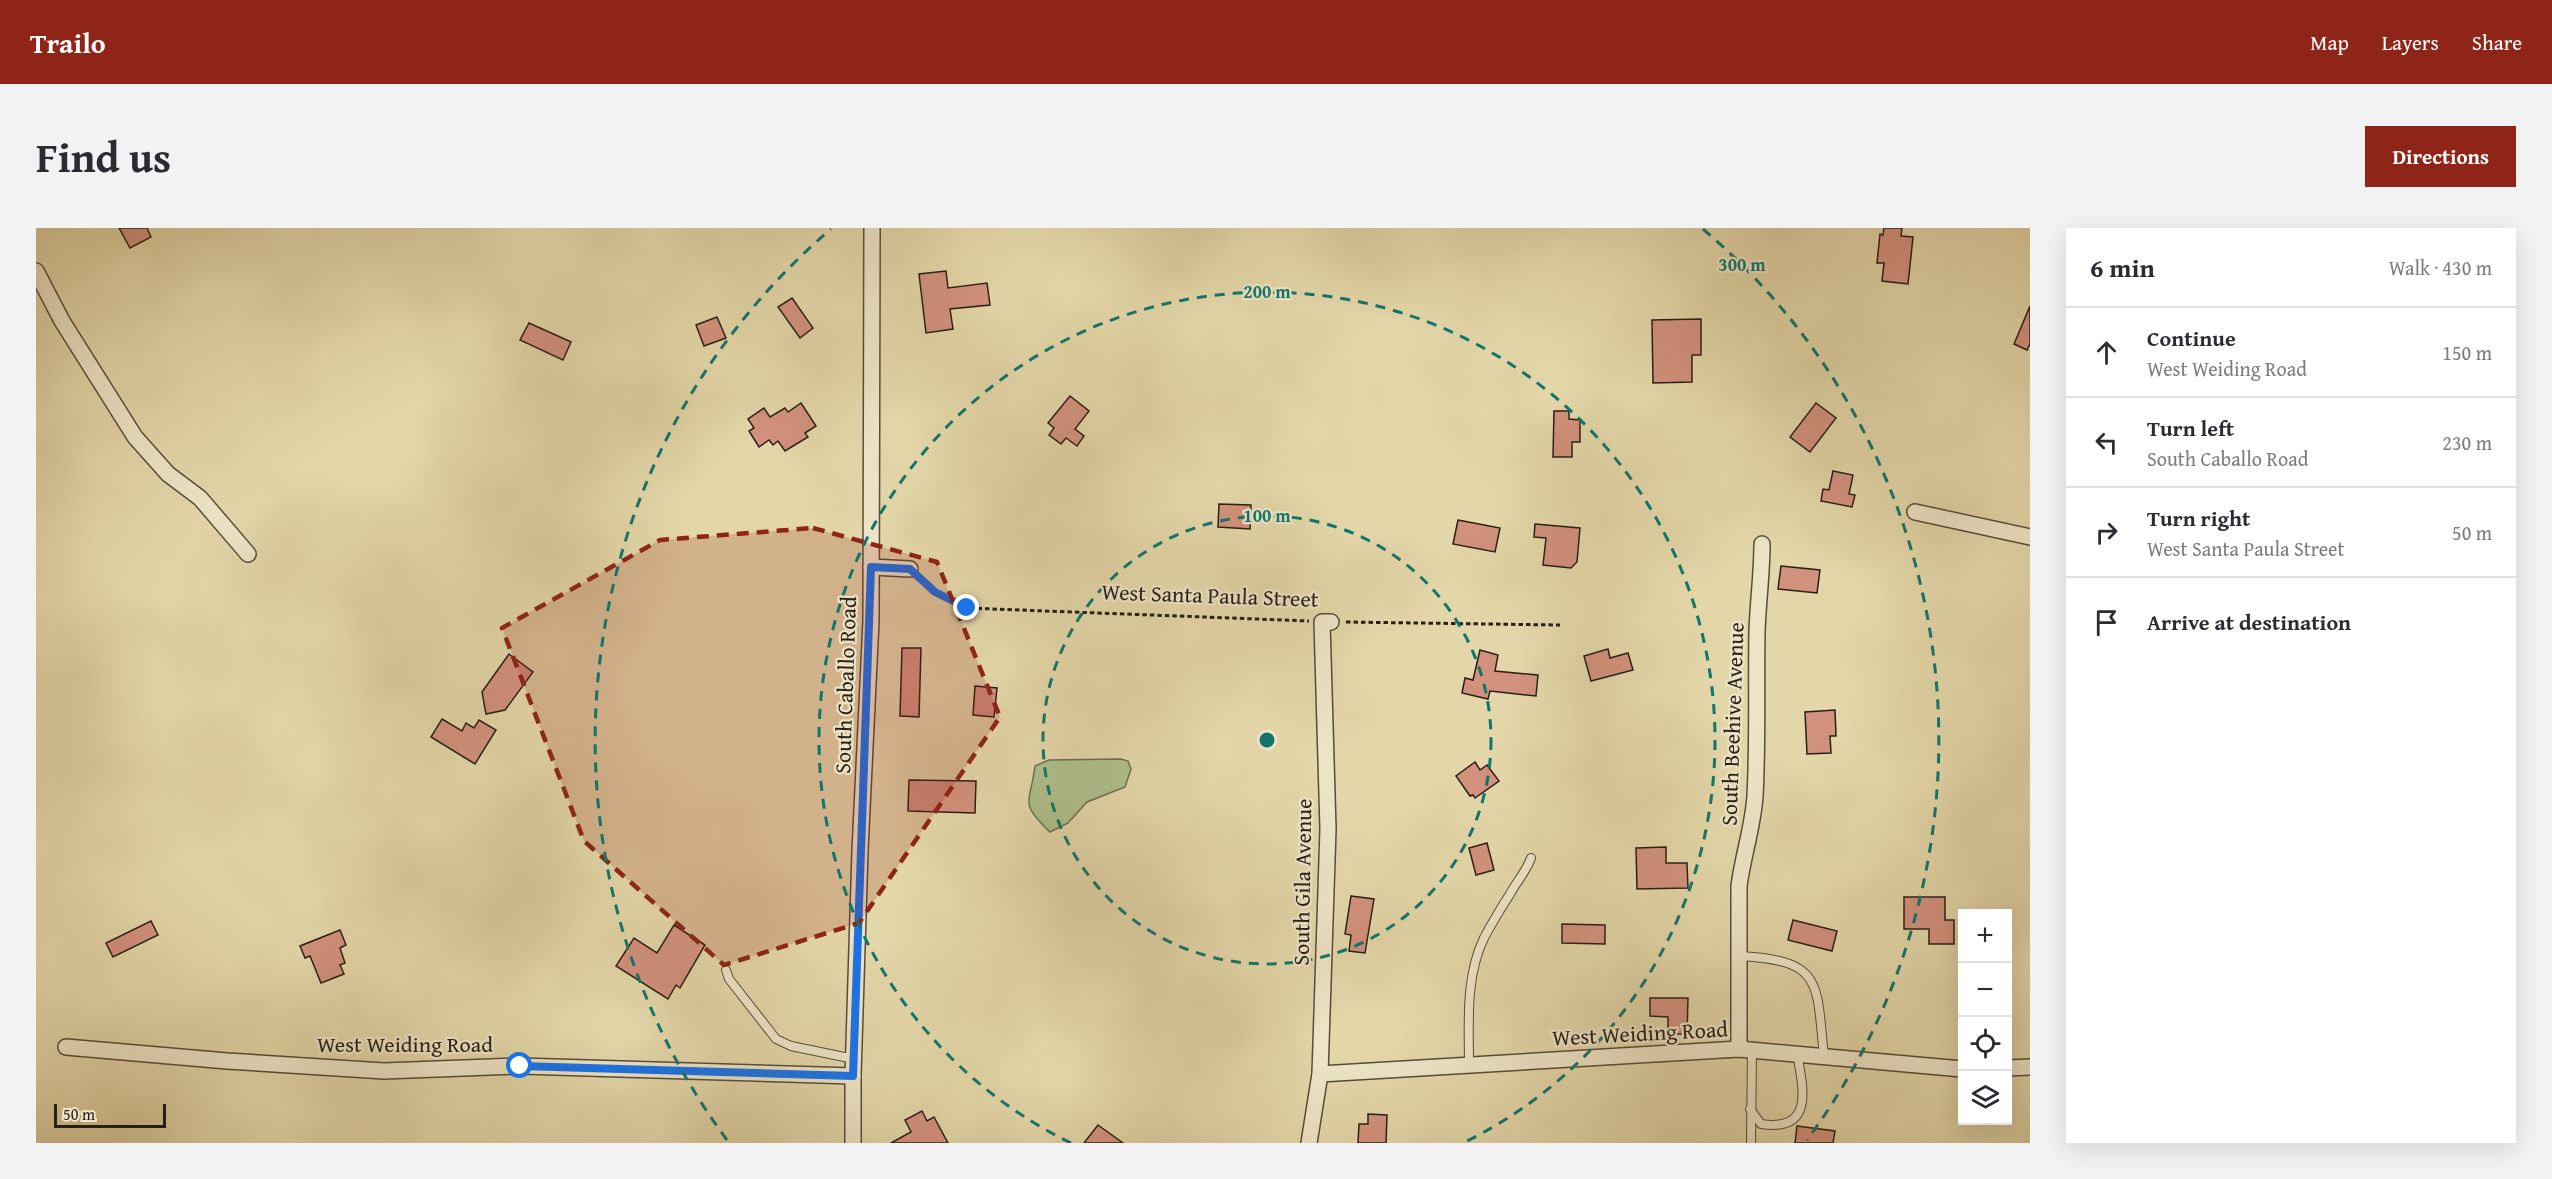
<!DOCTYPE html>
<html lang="en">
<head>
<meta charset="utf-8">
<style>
	:root { --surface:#fff; --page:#f2f2f3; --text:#2b2b33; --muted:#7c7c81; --line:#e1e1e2; --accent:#8f2418 }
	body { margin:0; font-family:"Gentium Book Plus",serif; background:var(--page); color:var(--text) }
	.controls { position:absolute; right:18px; bottom:18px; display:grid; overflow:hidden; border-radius:0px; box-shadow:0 6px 24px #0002 }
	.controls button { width:54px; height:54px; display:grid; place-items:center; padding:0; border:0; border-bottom:2px solid var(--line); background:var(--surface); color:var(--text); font:30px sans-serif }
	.scale { position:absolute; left:18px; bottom:15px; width:112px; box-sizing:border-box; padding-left:6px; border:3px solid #281f16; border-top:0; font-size:16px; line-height:21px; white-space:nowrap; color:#281f16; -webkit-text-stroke:4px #ede4c6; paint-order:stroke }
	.stop { position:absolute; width:18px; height:18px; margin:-14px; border:4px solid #1a73e8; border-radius:50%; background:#fff }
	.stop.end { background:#1a73e8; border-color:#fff; box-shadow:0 2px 6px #0008 }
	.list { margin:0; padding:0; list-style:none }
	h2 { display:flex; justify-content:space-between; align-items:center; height:78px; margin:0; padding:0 24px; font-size:26px }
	h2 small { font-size:20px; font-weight:400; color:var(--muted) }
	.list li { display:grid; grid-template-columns:39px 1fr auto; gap:18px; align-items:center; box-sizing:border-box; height:90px; padding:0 24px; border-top:2px solid var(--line) }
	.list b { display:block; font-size:22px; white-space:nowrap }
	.list p { margin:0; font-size:20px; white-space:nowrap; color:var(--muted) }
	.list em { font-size:20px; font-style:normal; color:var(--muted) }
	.icon { flex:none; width:33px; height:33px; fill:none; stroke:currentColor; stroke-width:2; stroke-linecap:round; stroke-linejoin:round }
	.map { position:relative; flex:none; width:1994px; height:915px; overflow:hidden; border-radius:0px }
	header { display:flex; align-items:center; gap:36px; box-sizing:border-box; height:84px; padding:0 30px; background:var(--accent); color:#fff }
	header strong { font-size:28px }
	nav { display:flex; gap:33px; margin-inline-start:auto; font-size:21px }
	.intro { display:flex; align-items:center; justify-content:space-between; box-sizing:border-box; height:144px; padding:0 36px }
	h1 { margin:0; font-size:42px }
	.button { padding:15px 27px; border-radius:0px; background:var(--accent); color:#fff; font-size:21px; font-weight:700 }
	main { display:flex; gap:36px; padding:0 36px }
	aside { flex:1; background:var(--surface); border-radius:0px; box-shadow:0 6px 24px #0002 }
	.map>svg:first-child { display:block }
	.green { fill:#aebf8c; stroke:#6b6f51; stroke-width:1.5 }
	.building { fill:#d2917d; stroke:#281f16; stroke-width:1.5 }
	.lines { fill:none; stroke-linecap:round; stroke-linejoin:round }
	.lane-casing { stroke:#574d3a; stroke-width:10 }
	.street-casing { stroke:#574d3a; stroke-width:18 }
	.path { stroke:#281f16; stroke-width:3; stroke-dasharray:4.5 3; stroke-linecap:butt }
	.lane { stroke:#ede4c6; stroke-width:8 }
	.street { stroke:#ede4c6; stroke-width:15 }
	.route { stroke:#1a73e8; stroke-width:8 }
	.marked { fill:#8f2418; fill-opacity:0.2; stroke:#8f2418; stroke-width:4.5; stroke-dasharray:12 8; stroke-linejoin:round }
	.ring { fill:none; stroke:#0f766e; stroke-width:3; stroke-dasharray:10 8 }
	.labels { text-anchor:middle; stroke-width:4.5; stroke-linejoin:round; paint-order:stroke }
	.street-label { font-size:22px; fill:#281f16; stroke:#ede4c6 }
	.centre { fill:#0f766e; stroke:#ede4c6; stroke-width:3 }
	.ring-label { font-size:18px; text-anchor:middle; font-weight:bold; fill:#0f766e; stroke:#ede4c6; stroke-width:4.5; stroke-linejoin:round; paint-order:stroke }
</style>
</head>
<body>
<header>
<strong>Trailo</strong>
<nav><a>Map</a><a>Layers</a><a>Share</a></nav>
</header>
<div class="intro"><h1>Find us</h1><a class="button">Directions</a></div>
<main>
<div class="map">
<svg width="1994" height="915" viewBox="0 0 1994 915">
	<rect width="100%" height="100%" fill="#e3d6a8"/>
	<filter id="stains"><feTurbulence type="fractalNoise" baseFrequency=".00333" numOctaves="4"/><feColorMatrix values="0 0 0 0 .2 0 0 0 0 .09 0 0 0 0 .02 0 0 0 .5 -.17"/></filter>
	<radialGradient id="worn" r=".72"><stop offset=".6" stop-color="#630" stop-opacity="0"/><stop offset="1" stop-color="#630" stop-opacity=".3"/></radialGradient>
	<!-- green -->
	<path class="green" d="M1085,531L1092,533L1095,541L1089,559L1051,574L1032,595L1014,604C983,574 994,577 999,538L1013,532Z"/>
	<!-- building -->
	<g class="building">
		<polygon points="83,0 111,0 115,9 94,20"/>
		<polygon points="1848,0 1866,0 1865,8 1877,9 1872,56 1846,53 1848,35 1841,35 1844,6 1847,7"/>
		<polygon points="910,43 912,60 951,55 954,77 914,81 917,101 890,105 883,46"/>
		<polygon points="756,70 777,100 764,110 742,79"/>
		<polygon points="1994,78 1994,116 1991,122 1978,116"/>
		<polygon points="681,89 690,110 668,118 660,97"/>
		<polygon points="1665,91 1665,127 1656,127 1656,154 1617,155 1616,92"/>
		<polygon points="493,95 535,114 527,132 484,112"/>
		<polygon points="1034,168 1053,183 1039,201 1048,208 1041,218 1030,210 1025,216 1013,207 1018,200 1012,195"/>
		<polygon points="765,175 780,198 769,205 772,209 749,223 742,213 737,217 733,212 723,219 713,203 718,200 712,191 728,180 734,189 749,180 752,184"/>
		<polygon points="1780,175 1800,190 1774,224 1754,209"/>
		<polygon points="1518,183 1533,183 1533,191 1544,192 1544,214 1536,214 1536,229 1517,229"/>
		<polygon points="1797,243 1817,247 1813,266 1819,267 1816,279 1785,273 1787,261 1793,262"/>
		<polygon points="1183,276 1215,277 1214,301 1182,299"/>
		<polygon points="1422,292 1464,300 1459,324 1417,316"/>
		<polygon points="1499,296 1544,300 1541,334 1535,340 1507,337 1510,310 1498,309"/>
		<polygon points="1745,338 1784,342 1781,365 1742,361"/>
		<polygon points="866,420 885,420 883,489 864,488"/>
		<polygon points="1572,421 1574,430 1592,425 1597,442 1555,453 1548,428"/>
		<polygon points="1444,422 1462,427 1459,443 1502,447 1500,468 1454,463 1452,471 1426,465 1429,450 1437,452"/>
		<polygon points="473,426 497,444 469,482 450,486 446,464"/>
		<polygon points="939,458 961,460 958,489 937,487"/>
		<polygon points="1799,482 1800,508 1794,508 1795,525 1771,526 1769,484"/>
		<polygon points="406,491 426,503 430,495 438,500 443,492 460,502 439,536 395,509"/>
		<polygon points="1439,534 1444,542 1451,537 1463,553 1439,570 1437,567 1434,568 1420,548"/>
		<polygon points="873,552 940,553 939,585 872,583"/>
		<polygon points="1451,615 1458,642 1440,647 1433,620"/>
		<polygon points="1630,619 1630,635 1651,635 1652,660 1601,661 1600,620"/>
		<polygon points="1315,668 1338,671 1329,725 1313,723 1315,707 1309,706"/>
		<polygon points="1868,669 1909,669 1909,692 1918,692 1918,716 1893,716 1893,701 1868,701"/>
		<polygon points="1757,692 1801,703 1796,723 1752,712"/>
		<polygon points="115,693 122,707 77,729 70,715"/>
		<polygon points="1526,696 1569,697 1569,716 1526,715"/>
		<polygon points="638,697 669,717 644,760 640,757 632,771 580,738 598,710 621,725"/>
		<polygon points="304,702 310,717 304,720 309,735 304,737 308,746 285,755 274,728 269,730 264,718"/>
		<polygon points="1614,770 1652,770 1651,806 1632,806 1632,789 1614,788"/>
		<polygon points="886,883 891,893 898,889 912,915 855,915 875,904 869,892"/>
		<polygon points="1332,886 1351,887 1350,915 1322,915 1323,896 1332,896"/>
		<polygon points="1062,897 1087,915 1048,915"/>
		<polygon points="1761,898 1799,903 1797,915 1759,915"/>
	</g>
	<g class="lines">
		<!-- lane casing -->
		<g class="lane-casing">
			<g id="lane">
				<path d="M1702,728C1788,732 1780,754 1788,828"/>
				<polyline points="690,742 693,751 740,811 755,818 818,831"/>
				<path d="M1433,838C1433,796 1429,749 1448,710C1456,695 1465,680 1474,666C1481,653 1490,644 1495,630"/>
				<path d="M1714,881L1725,896C1779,904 1767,860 1761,825"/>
				<polyline points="1715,915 1716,823"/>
			</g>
		</g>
		<!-- street casing -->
		<g class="street-casing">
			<g id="street">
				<polyline points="0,43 26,93 99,209 132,246 164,270 212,326"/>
				<polyline points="1879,284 1994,309"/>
				<polyline points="835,339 874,341"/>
				<polyline points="30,819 191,833 348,843 484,838 817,848"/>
				<path d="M1703,821V658C1707,627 1717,599 1719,568C1722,513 1720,458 1721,403C1722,374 1726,345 1726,316"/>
				<polyline points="1972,840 1994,839"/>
				<polyline points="1284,846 1703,821 1926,841"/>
				<polyline points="817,915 817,848 824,623 835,393 836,0"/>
				<polyline points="1273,915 1284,846 1292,601 1286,394 1295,394"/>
			</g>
		</g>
		<!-- path -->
		<g class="path">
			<polyline points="883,350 899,364 931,380 1273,393"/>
			<polyline points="1310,394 1524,397"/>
		</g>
		<!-- lane -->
		<use href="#lane" class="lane"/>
		<!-- street -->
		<use href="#street" class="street"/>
	</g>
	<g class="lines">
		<!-- route -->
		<polyline class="route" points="484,838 817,848 835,339 874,341 899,364 931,380"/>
	</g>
	<!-- marked area -->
	<path class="marked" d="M777,300L901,334L964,489L823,695L688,737L548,613L466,400L624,312Z"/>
	<!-- distance rings -->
	<g class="ring">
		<circle cx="1231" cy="512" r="224"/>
		<path d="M1035 915A448 448 0 1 1 1427 915"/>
		<path d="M691 912A672 672 0 0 1 795 1M1667 1A672 672 0 0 1 1771 912"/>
	</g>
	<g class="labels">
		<!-- street labels -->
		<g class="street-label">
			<text transform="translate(1174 367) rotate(2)" y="8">West Santa Paula Street</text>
			<text transform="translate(809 457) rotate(-88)" y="8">South Caballo Road</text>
			<text transform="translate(1696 496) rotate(-88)" y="8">South Beehive Avenue</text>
			<text transform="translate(1266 654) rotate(-89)" y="8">South Gila Avenue</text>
			<text transform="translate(1604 805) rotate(-3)" y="8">West Weiding Road</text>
			<text x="369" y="824">West Weiding Road</text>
		</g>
	</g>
	<circle cx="1231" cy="512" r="9" class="centre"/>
	<g class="ring-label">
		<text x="1706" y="43">300 m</text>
		<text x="1231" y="70">200 m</text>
		<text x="1231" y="294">100 m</text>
	</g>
	<rect width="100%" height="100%" filter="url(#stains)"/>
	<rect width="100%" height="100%" fill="url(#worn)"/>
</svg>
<div class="controls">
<button>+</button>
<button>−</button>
<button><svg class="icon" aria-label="locate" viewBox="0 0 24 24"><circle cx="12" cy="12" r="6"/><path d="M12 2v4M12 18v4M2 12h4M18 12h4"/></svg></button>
<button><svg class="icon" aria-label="layers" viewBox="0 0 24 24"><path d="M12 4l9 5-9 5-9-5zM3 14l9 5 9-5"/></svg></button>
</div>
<div class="scale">50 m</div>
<div class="stop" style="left:484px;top:838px"></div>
<div class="stop end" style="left:931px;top:380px"></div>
</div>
<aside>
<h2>6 min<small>Walk · 430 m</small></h2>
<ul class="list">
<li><svg class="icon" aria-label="ahead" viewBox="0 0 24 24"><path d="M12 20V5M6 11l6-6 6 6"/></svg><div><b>Continue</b><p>West Weiding Road</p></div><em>150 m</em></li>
<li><svg class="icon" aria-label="left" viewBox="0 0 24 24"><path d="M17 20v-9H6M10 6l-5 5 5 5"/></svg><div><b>Turn left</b><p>South Caballo Road</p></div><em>230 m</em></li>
<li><svg class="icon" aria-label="right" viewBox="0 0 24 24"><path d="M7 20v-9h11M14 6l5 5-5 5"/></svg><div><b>Turn right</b><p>West Santa Paula Street</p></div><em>50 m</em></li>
<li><svg class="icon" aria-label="arrive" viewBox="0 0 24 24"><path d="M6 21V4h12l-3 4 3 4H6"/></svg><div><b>Arrive at destination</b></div></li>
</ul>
</aside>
</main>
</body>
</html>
